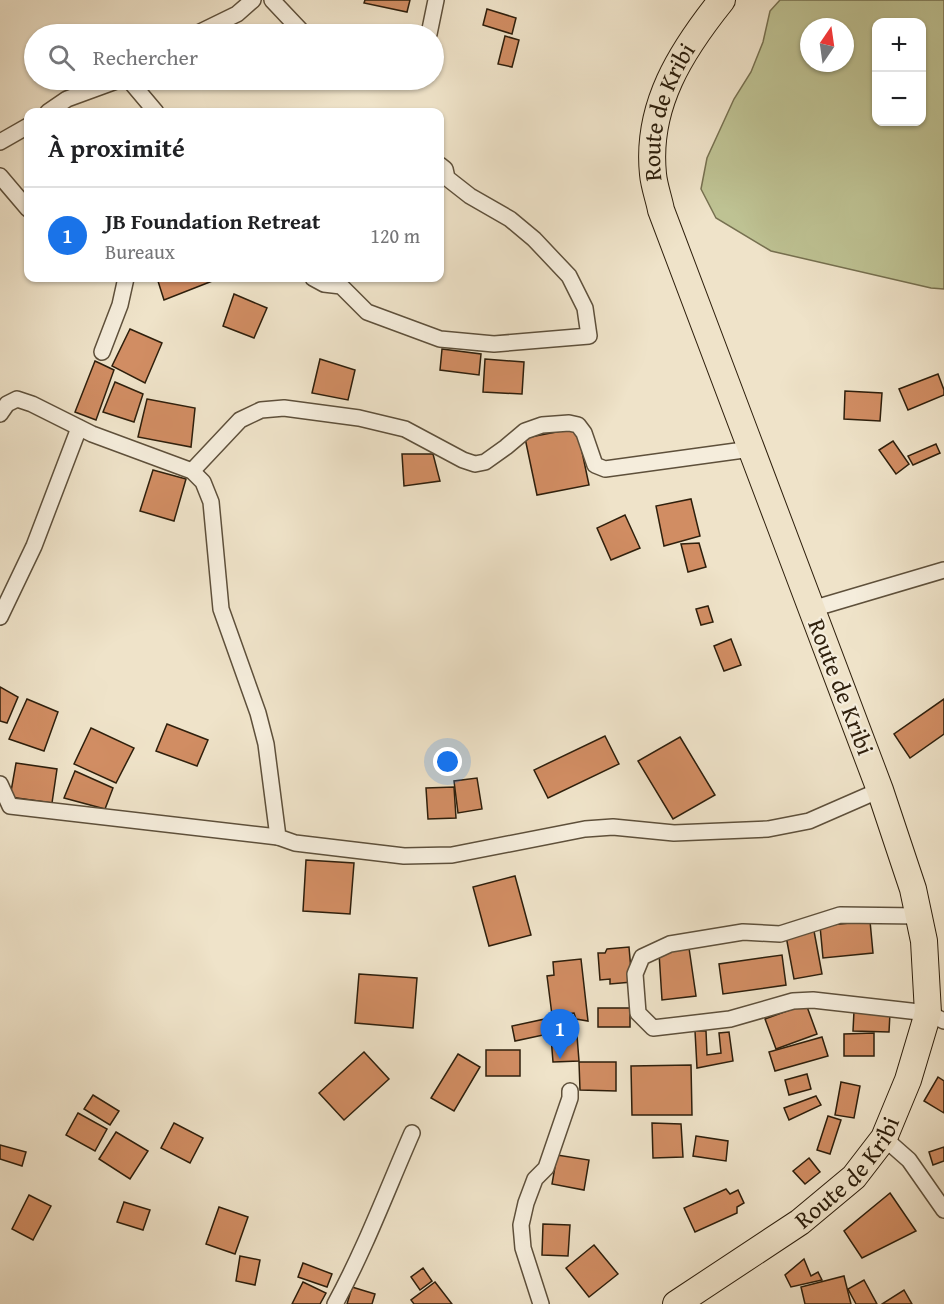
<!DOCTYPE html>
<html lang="fr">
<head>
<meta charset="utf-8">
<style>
	:root { --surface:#fff; --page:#f6f6f6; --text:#202124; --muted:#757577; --line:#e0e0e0; --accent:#1a73e8 }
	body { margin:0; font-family:"Gentium Book Plus",serif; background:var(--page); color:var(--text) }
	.controls { position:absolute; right:18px; top:18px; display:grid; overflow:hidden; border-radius:12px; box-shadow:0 2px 4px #0004 }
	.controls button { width:54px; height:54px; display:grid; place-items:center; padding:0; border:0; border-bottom:2px solid var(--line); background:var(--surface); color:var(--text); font:30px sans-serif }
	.compass { position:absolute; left:800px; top:18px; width:54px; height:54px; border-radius:50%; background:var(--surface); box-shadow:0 2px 4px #0004; rotate:13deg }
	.you { position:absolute; left:448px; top:762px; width:21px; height:21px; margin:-15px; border:4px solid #fff; border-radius:50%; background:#1a73e8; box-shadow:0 0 0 9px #1a73e833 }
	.badge { display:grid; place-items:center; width:39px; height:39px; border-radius:50%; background:var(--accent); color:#fff; font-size:20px; font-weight:700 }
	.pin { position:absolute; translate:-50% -50px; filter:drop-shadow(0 2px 3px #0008) }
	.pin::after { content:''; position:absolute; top:32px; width:21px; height:18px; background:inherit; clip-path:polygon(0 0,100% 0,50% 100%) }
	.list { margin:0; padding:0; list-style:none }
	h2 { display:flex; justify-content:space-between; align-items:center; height:78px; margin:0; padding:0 24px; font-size:26px }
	h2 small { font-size:20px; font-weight:400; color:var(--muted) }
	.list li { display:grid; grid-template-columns:39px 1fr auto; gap:18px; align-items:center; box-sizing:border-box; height:96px; padding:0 24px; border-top:2px solid var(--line) }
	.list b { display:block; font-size:22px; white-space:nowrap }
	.list p { margin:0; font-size:20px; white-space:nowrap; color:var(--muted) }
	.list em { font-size:20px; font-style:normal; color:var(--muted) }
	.icon { flex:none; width:33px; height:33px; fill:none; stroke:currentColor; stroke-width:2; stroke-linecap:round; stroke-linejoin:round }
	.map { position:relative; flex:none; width:944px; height:1304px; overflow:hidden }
	.search { position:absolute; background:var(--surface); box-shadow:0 2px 4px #0004; left:24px; top:24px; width:420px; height:66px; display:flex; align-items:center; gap:15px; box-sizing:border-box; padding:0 21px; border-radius:33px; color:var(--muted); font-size:22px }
	.panel { position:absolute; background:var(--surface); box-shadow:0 2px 4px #0004; left:24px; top:108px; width:420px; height:174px; border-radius:12px }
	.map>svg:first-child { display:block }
	.green { fill:#bec293; stroke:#767050; stroke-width:1.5; fill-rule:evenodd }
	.building { fill:#d18d63; stroke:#2e1f0c; stroke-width:1.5 }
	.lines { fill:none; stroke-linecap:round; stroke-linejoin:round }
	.street-casing { stroke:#5e503b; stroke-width:18 }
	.primary-casing { stroke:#2e1f0c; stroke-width:28 }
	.street { stroke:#f5eddc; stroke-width:15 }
	.primary { stroke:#efe3c9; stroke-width:26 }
	.labels { text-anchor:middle; stroke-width:4.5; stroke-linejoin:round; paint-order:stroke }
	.street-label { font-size:24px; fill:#2e1f0c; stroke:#f5eddc }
</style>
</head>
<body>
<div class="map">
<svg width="944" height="1304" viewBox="0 0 944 1304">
	<rect width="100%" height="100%" fill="#efe3c9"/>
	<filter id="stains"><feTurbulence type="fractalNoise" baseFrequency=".00333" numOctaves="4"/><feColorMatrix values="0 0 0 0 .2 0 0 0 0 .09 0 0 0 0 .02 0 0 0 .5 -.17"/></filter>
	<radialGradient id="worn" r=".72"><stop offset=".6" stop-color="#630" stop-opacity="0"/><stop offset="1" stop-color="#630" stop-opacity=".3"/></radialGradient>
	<!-- green -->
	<path class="green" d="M780,0H944V289L931,288L771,251L716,218L701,189L707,158L734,99L751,72L763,42L770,11ZM876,22H922V122H876ZM809,27H845V63H809Z"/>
	<!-- building -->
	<g class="building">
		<polygon points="365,0 410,0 407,12 364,3"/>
		<polygon points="487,9 516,18 512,34 483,25"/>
		<polygon points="505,36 519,40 512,67 498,64"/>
		<polygon points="157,278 220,278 164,300"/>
		<polygon points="234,294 267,308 254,338 223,326"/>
		<polygon points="130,329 162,343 145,383 112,366"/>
		<polygon points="442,349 481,354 479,375 440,370"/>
		<polygon points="320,359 355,370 348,400 312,393"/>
		<polygon points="485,359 524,362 522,394 483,392"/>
		<polygon points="95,361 114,370 96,420 75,412"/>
		<polygon points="938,374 944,390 944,395 908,410 899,389"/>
		<polygon points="115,382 143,394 134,422 103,412"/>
		<polygon points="845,391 882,393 880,421 844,419"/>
		<polygon points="147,399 195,408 191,447 138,437"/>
		<polygon points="577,428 589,485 537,495 525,438"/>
		<polygon points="893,441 909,464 896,474 879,450"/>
		<polygon points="936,444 940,453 913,465 908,456"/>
		<polygon points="402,454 433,454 440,481 404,486"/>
		<polygon points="153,470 186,479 174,521 140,511"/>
		<polygon points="691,499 700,536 664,546 656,506"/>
		<polygon points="625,515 640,548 611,560 597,528"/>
		<polygon points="699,543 706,567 688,572 681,544"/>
		<polygon points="708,606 713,622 701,625 696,609"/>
		<polygon points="731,639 741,665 724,671 714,646"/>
		<polygon points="0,687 18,697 7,723 0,721"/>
		<polygon points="27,699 58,712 44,751 9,739"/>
		<polygon points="944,699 944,734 910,758 894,734"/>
		<polygon points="167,724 208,740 197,766 156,751"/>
		<polygon points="91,728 134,748 116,783 74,764"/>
		<polygon points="605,736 619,764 548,798 534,770"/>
		<polygon points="680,737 715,795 673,819 638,761"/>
		<polygon points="16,763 57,769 52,803 10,797"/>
		<polygon points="75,771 113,788 105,809 64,798"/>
		<polygon points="477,778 482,809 458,813 454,781"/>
		<polygon points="454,787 456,818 428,819 426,788"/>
		<polygon points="306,860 354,863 350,914 303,911"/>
		<polygon points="515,876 531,935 489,946 473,887"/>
		<polygon points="870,921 873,953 823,958 820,926"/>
		<polygon points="814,931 822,974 794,979 786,936"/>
		<polygon points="629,947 632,982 610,984 610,979 600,980 598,953 605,953 607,949"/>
		<polygon points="689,948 696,996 662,1000 659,953"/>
		<polygon points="782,955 786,985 723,994 719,964"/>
		<polygon points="581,959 588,1021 576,1019 574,1013 552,1015 547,976 554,975 553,962"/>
		<polygon points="359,974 417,978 413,1028 355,1023"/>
		<polygon points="806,1004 817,1034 776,1049 765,1019"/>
		<rect x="598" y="1008" width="32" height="19"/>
		<polygon points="854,1011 890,1013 889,1032 853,1031"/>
		<polygon points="545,1019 548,1034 515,1041 512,1026"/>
		<polygon points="576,1023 579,1061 553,1062 550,1024"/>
		<polygon points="695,1031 706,1031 707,1055 721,1053 719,1033 729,1032 733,1061 697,1068"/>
		<polygon points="874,1033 874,1056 844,1056 844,1034"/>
		<polygon points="822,1037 828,1056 775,1071 769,1052"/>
		<rect x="486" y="1050" width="34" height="26"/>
		<polygon points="364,1052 389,1079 344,1120 319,1093"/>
		<polygon points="458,1054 480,1067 454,1111 431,1098"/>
		<polygon points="579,1062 616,1062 616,1091 580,1090"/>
		<polygon points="691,1065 692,1115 632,1115 631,1066"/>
		<polygon points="807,1074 811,1089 789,1095 785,1080"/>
		<polygon points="938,1077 944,1081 944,1113 924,1101"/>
		<polygon points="841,1082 860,1086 854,1118 835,1115"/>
		<polygon points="93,1095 119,1111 110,1125 84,1109"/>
		<polygon points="816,1096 821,1105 789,1120 784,1108"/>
		<polygon points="78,1113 107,1129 95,1151 66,1135"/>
		<polygon points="828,1116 841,1120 830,1154 817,1150"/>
		<polygon points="174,1123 203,1138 190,1163 161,1148"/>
		<polygon points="652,1123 681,1124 683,1157 653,1158"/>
		<polygon points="116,1132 148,1151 130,1179 99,1159"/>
		<polygon points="696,1136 728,1141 726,1161 693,1156"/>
		<polygon points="0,1145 26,1152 22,1166 0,1159"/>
		<polygon points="944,1147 944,1161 933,1165 929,1152"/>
		<polygon points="557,1155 589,1160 584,1190 552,1184"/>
		<polygon points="809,1158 820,1172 805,1184 793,1171"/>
		<polygon points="726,1189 730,1194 738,1190 744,1203 737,1207 737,1213 695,1232 684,1208"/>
		<polygon points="890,1193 916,1231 862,1258 844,1231"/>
		<polygon points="29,1195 51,1206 33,1240 12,1229"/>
		<polygon points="124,1202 150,1210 143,1230 117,1222"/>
		<polygon points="219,1207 248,1217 235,1254 206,1244"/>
		<polygon points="543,1224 570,1225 568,1256 542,1255"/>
		<polygon points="594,1245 618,1274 589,1297 566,1268"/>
		<polygon points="240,1256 260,1260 255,1285 236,1281"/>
		<polygon points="804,1259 811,1276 818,1272 822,1280 791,1287 785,1275"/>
		<polygon points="303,1263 332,1274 327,1287 298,1277"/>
		<polygon points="423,1268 432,1281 420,1290 411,1277"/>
		<polygon points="844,1276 851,1304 805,1304 801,1287"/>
		<polygon points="864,1280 877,1304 856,1304 848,1289"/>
		<polygon points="303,1282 326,1293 320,1304 292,1304"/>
		<polygon points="435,1282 452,1304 414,1304 411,1300"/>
		<polygon points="352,1287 375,1294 372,1304 347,1304"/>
		<polygon points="904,1290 912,1304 882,1304"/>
	</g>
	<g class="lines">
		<!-- street casing -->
		<g class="street-casing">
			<g id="street">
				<polyline points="272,0 304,34"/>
				<polyline points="196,34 237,14 253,0"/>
				<polyline points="429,34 436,0"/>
				<polyline points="129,80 156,112"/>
				<polyline points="48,112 67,99 119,80"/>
				<polyline points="0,142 28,126"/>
				<polyline points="0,176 28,209"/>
				<polyline points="313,278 324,284 341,286 367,312 440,339 494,344 589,336 585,308 569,276 534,239 510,219 470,196 447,178 445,169 440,165"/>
				<polyline points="102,352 120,305 126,278"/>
				<polyline points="0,414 7,404 17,399 32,404 92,434 192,471 203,482 211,502 221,609 258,713 266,744 278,837 295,843 404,856 452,855 585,829 613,827 674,833 768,829 809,821 880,790"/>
				<polyline points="192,471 240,420 261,410 284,408 359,418 405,429 463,460 475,464 485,462 506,447 525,431 542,425 569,423 578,425 584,433 595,465 605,469 751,449"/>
				<polyline points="812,609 944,570"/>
				<polyline points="0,617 34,546 79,428"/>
				<polyline points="0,784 10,806 278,837"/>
				<polyline points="919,916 840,915 780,934 743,932 670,944 642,957 635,974 638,1013 653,1028 730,1019 793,1001 813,1000 928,1013 944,1021"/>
				<polyline points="884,1138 909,1160 944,1210"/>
				<path d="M335,1304C365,1249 387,1190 412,1133"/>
				<polyline points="541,1304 523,1248 521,1225 526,1203 535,1179 546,1168 570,1098 570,1091"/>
			</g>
		</g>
		<!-- primary casing -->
		<g class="primary-casing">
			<g id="primary">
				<path id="s1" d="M676,1304L800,1222L854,1177L884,1138L908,1080L928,1013L924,941L913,889L880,790L661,210C659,199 654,186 653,174C646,106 681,51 722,0"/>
			</g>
		</g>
		<!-- street -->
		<use href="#street" class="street"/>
		<!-- primary -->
		<use href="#primary" class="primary"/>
	</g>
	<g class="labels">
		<!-- street labels -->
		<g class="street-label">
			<text dy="8" stroke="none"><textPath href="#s1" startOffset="1352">Route de Kribi</textPath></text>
			<text transform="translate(841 687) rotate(69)" y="8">Route de Kribi</text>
			<text dy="8" stroke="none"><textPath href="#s1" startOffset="218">Route de Kribi</textPath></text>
		</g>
	</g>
	<rect width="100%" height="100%" filter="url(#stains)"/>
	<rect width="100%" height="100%" fill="url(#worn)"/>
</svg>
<div class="controls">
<button>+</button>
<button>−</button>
</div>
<svg class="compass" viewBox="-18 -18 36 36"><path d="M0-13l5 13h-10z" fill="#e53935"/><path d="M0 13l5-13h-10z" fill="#757577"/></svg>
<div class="you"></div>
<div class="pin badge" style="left:560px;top:1059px">1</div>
<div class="search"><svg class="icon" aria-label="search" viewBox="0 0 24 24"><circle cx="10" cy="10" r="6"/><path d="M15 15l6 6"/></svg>Rechercher</div>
<section class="panel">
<h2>À proximité<small></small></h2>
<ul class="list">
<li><span class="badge">1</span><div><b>JB Foundation Retreat</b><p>Bureaux</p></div><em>120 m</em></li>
</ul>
</section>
</div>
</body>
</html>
